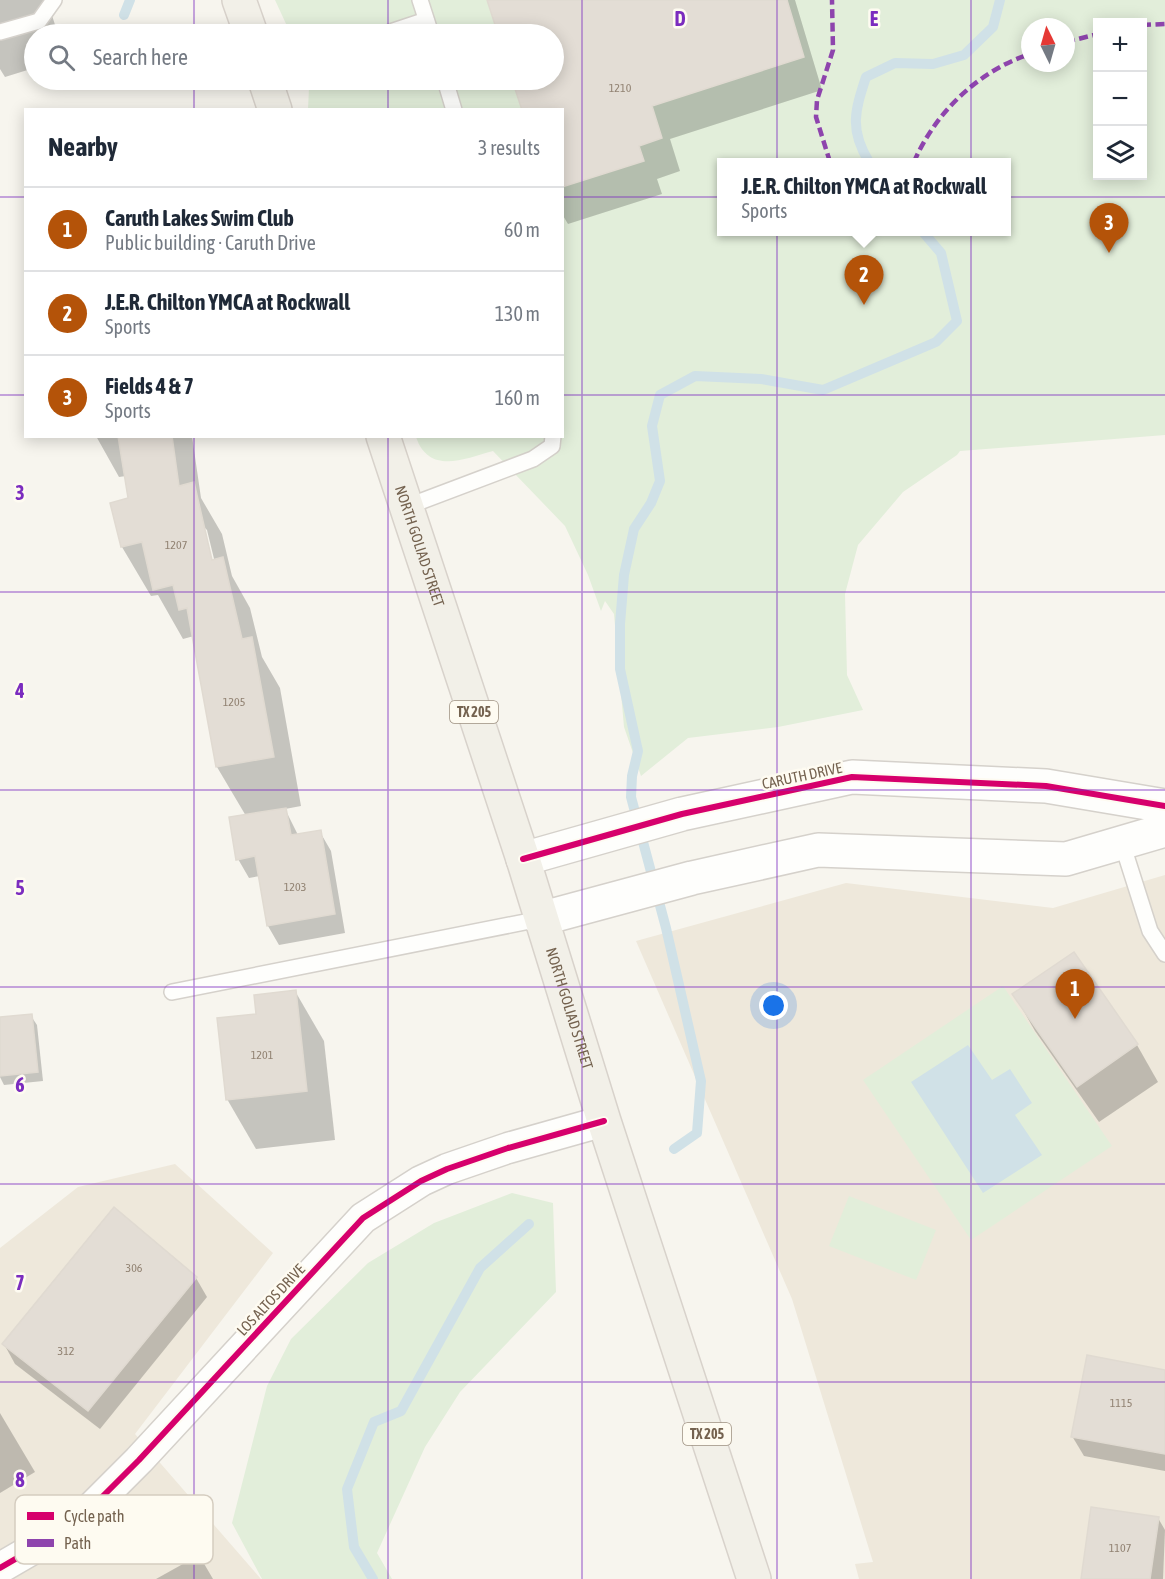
<!DOCTYPE html>
<html lang="en">
<head>
<meta charset="utf-8">
<style>
	:root { --surface:#fff; --page:#f2f2f3; --text:#1f2937; --muted:#747a83; --line:#e0e1e3; --accent:#b45309 }
	body { margin:0; font-family:"Asap Condensed",sans-serif; background:var(--page); color:var(--text) }
	.controls { position:absolute; right:18px; top:18px; display:grid; overflow:hidden; border-radius:0px; box-shadow:0 3px 15px #0003 }
	.controls button { width:54px; height:54px; display:grid; place-items:center; padding:0; border:0; border-bottom:2px solid var(--line); background:var(--surface); color:var(--text); font:30px sans-serif }
	.compass { position:absolute; left:1021px; top:18px; width:54px; height:54px; border-radius:50%; background:var(--surface); box-shadow:0 3px 15px #0003; rotate:355deg }
	.you { position:absolute; left:774px; top:1006px; width:21px; height:21px; margin:-15px; border:4px solid #fff; border-radius:50%; background:#1a73e8; box-shadow:0 0 0 9px #1a73e833 }
	.badge { display:grid; place-items:center; width:39px; height:39px; border-radius:50%; background:var(--accent); color:#fff; font-size:20px; font-weight:700 }
	.pin { position:absolute; translate:-50% -50px; filter:drop-shadow(0 2px 3px #0008) }
	.pin::after { content:''; position:absolute; top:32px; width:21px; height:18px; background:inherit; clip-path:polygon(0 0,100% 0,50% 100%) }
	.popup { position:absolute; left:717px; top:158px; width:294px; height:78px; box-sizing:border-box; display:grid; place-content:center; border-radius:0px; background:var(--surface); filter:drop-shadow(0 2px 4px #0005); font-size:20px; white-space:nowrap; color:var(--muted) }
	.popup b { font-size:22px; color:var(--text) }
	.popup::after { content:''; position:absolute; left:50%; top:100%; margin-left:-12px; border:12px solid transparent; border-top-color:var(--surface) }
	.list { margin:0; padding:0; list-style:none }
	h2 { display:flex; justify-content:space-between; align-items:center; height:78px; margin:0; padding:0 24px; font-size:26px }
	h2 small { font-size:20px; font-weight:400; color:var(--muted) }
	.list li { display:grid; grid-template-columns:39px 1fr auto; gap:18px; align-items:center; box-sizing:border-box; height:84px; padding:0 24px; border-top:2px solid var(--line) }
	.list b { display:block; font-size:22px; white-space:nowrap }
	.list p { margin:0; font-size:20px; white-space:nowrap; color:var(--muted) }
	.list em { font-size:20px; font-style:normal; color:var(--muted) }
	.icon { flex:none; width:33px; height:33px; fill:none; stroke:currentColor; stroke-width:2; stroke-linecap:round; stroke-linejoin:round }
	.map { position:relative; flex:none; width:1165px; height:1579px; overflow:hidden }
	.search { position:absolute; background:var(--surface); box-shadow:0 3px 15px #0003; left:24px; top:24px; width:540px; height:66px; display:flex; align-items:center; gap:15px; box-sizing:border-box; padding:0 21px; border-radius:33px; color:var(--muted); font-size:22px }
	.panel { position:absolute; background:var(--surface); box-shadow:0 3px 15px #0003; left:24px; top:108px; width:540px; height:330px; border-radius:0px }
	.map>svg:first-child { display:block }
	.residential { fill:#eee8db }
	.green { fill:#e2eeda; fill-rule:evenodd }
	.water { fill:#d0e1e7 }
	.shadow { fill:#0003; fill-rule:evenodd }
	.lines { fill:none; stroke-linecap:round; stroke-linejoin:round }
	.stream { stroke:#d0e1e7; stroke-width:10 }
	.building { fill:#e3ddd5; stroke:#e0dad1; stroke-width:1.5 }
	.service-casing { stroke:#d5d1cb; stroke-width:18 }
	.minor-casing { stroke:#d5d1cb; stroke-width:33 }
	.tertiary-casing { stroke:#d5d1cb; stroke-width:36 }
	.primary-casing { stroke:#d8d2cb; stroke-width:36 }
	.service { stroke:#fefefc; stroke-width:15 }
	.minor { stroke:#fefefc; stroke-width:30 }
	.tertiary { stroke:#fefefc; stroke-width:33 }
	.primary { stroke:#f2f0e8; stroke-width:33 }
	.quiet { stroke:#8e44ad; stroke-width:4.5; stroke-dasharray:9 4.5; stroke-linecap:butt }
	.cycleway-casing { stroke:#fefbf1; stroke-width:10 }
	.cycleway { stroke:#d6006c; stroke-width:6 }
	.grid { fill:none; stroke:#7b2cbf; stroke-width:1.5; stroke-opacity:0.55 }
	.labels { text-anchor:middle; stroke-width:5; stroke-linejoin:round; paint-order:stroke }
	.number-label { font-size:12px; fill:#928373 }
	.shield { fill:#fefbf1; stroke:#9d9080; stroke-width:1.5 }
	.shield-label { font-size:14px; font-weight:bold; fill:#74624f }
	.street-label { font-size:15px; fill:#74624f; stroke:#fefbf1 }
	.key { fill:#fefbf1; stroke:#d5cdc0; stroke-width:1.5 }
	.key-label { font-size:16px; fill:#74624f }
	.grid-label { font-size:20px; text-anchor:middle; font-weight:bold; fill:#7b2cbf; stroke:#fefbf1; stroke-width:5; stroke-linejoin:round; paint-order:stroke }
</style>
</head>
<body>
<div class="map">
<svg width="1165" height="1579" viewBox="0 0 1165 1579">
	<rect width="100%" height="100%" fill="#f7f5ee"/>
	<!-- residential -->
	<g class="residential">
		<polygon points="1165,875 1165,1579 859,1579 855,1564 873,1562 792,1299 636,941 846,883 1053,908"/>
		<polygon points="175,1164 273,1253 135,1434 261,1579 0,1579 0,1248 78,1187"/>
	</g>
	<!-- green -->
	<g class="green">
		<path d="M275,0H1165V435L960,451L957,455L903,492L858,545L845,594L847,675L863,710L778,727L688,738L641,776L624,727L614,614L605,601L601,611L588,575L565,526L493,451C464,459 429,475 416,437L562,436V110L308,109L309,88L316,80H554V34H329L327,29L303,33L287,26ZM1098,22H1142V176H1098ZM1030,27H1066V63H1030ZM722,162H1006V232H722Z"/>
		<polygon points="1003,986 1112,1146 971,1240 863,1080"/>
		<polygon points="512,1193 553,1203 556,1292 460,1392 425,1447 377,1553 392,1579 262,1579 232,1523 267,1386 291,1339 368,1263 434,1223"/>
		<polygon points="849,1196 936,1230 916,1280 829,1246"/>
	</g>
	<!-- water -->
	<polygon class="water" points="968,1045 992,1080 1010,1069 1032,1103 1015,1115 1042,1155 983,1193 911,1082"/>
	<!-- shadow -->
	<g class="shadow">
		<polygon points="0,0 47,0 58,34 34,34 34,68 5,77 0,69"/>
		<polygon points="488,0 795,0 822,90 670,139 680,171 657,179 662,194 568,224 562,214 562,110 523,110 514,80 554,80 554,34 499,34"/>
		<path d="M96,436H192L201,498L222,534L232,576L250,608L262,657L280,688L301,806L285,809L298,835L320,832L331,851L345,933L279,945L268,926L260,876L249,878L238,859L246,816L217,767L194,636L183,639L158,595L151,596L122,547L112,504L130,499L126,476L119,477ZM203,526L207,530L216,567L213,568Z"/>
		<polygon points="1074,954 1137,1045 1158,1082 1099,1122 1035,1031 1014,994"/>
		<polygon points="295,991 324,1041 335,1140 256,1149 227,1099 258,1015"/>
		<polygon points="31,1016 37,1025 43,1081 4,1085 0,1077 0,1019"/>
		<polygon points="196,1278 207,1297 100,1429 15,1364 4,1344"/>
		<polygon points="1165,1371 1165,1471 1084,1456 1072,1436"/>
		<polygon points="0,1413 35,1472 0,1493"/>
		<polygon points="1158,1518 1165,1530 1163,1579 1083,1579"/>
		<polygon points="199,1555 213,1579 156,1579"/>
	</g>
	<g class="lines">
		<!-- stream -->
		<g class="stream">
			<polyline points="124,15 130,0"/>
			<path d="M869,162C849,129 855,111 866,77L895,63L933,64L964,55L993,27L1000,0"/>
			<polyline points="674,1149 697,1133 701,1081 666,928 631,797 632,776 638,751 620,669 620,624 624,575 634,529 651,503 660,481 652,426 660,395 695,376 761,379 823,390 936,342 957,321 941,253 923,232"/>
			<polyline points="373,1579 354,1547 347,1489 374,1422 401,1411 480,1268 529,1224"/>
		</g>
	</g>
	<!-- building -->
	<g class="building">
		<polygon points="487,0 787,0 804,57 652,106 662,138 639,146 644,161 562,187 562,110 522,110 512,80 554,80 554,34 498,34"/>
		<polygon points="118,436 172,436 179,486 194,482 212,560 223,557 242,639 252,637 274,757 216,767 187,608 179,610 173,585 153,590 142,542 121,547 110,503 128,498"/>
		<polygon points="286,808 291,835 321,830 335,914 267,926 255,856 236,860 229,817"/>
		<polygon points="1074,952 1138,1044 1077,1087 1012,994"/>
		<polygon points="296,990 307,1091 226,1100 217,1018 256,1014 254,995"/>
		<polygon points="32,1014 38,1072 0,1076 0,1017"/>
		<polygon points="114,1207 197,1277 88,1411 2,1344"/>
		<polygon points="1087,1355 1165,1370 1165,1454 1071,1437"/>
		<polygon points="1091,1507 1159,1517 1150,1579 1081,1579"/>
	</g>
	<g class="lines">
		<!-- service casing -->
		<g class="service-casing">
			<g id="service">
				<polyline points="420,0 431,34"/>
				<polyline points="0,32 39,21 54,0"/>
				<polyline points="384,34 426,20"/>
				<polyline points="445,80 454,110"/>
				<polyline points="406,507 533,459 552,446 553,436"/>
				<polyline points="1122,843 1150,931 1165,954"/>
				<polyline points="172,992 540,919"/>
			</g>
		</g>
		<!-- minor casing -->
		<g class="minor-casing">
			<polyline id="minor" points="0,1568 74,1525 139,1460 363,1218 421,1181 447,1169 508,1148 604,1121"/>
		</g>
		<!-- tertiary casing -->
		<g class="tertiary-casing">
			<g id="tertiary">
				<polyline points="523,859 682,814 852,777 1046,786 1165,806"/>
				<polyline points="540,919 692,878 818,850 1066,859 1165,830"/>
			</g>
		</g>
		<!-- primary casing -->
		<g class="primary-casing">
			<g id="primary">
				<polyline points="239,0 251,34"/>
				<polyline points="265,80 275,110"/>
				<path id="s1" d="M383,436L523,859L604,1121L754,1579"/>
			</g>
		</g>
		<!-- service -->
		<use href="#service" class="service"/>
		<!-- minor -->
		<use href="#minor" class="minor"/>
		<!-- tertiary -->
		<use href="#tertiary" class="tertiary"/>
		<!-- primary -->
		<use href="#primary" class="primary"/>
		<!-- quiet -->
		<g class="quiet">
			<polyline points="1142,25 1165,24"/>
			<polyline points="1066,42 1098,34"/>
			<polyline points="830,162 816,117 817,100 833,50 832,0"/>
			<path d="M914,162C935,113 978,71 1030,54"/>
		</g>
		<!-- cycleway casing -->
		<g class="cycleway-casing">
			<g id="cycleway">
				<polyline points="523,859 682,814 852,777 1046,786 1165,806"/>
				<polyline points="0,1568 74,1525 139,1460 363,1218 421,1181 447,1169 508,1148 604,1121"/>
			</g>
		</g>
		<!-- cycleway -->
		<use href="#cycleway" class="cycleway"/>
	</g>
	<!-- grid -->
	<path class="grid" d="M194,0V34M388,0V34M582,0V1579M777,0V1579M971,0V1579M194,80V110M388,80V110M0,197H26M562,197H1165M0,395H26M562,395H1165M194,436V1579M388,436V1579M0,592H1165M0,790H1165M0,987H1165M0,1184H1165M0,1382H1165"/>
	<g class="labels">
		<!-- number labels -->
		<g class="number-label">
			<text x="620" y="92">1210</text>
			<text x="176" y="549">1207</text>
			<text x="234" y="706">1205</text>
			<text x="295" y="891">1203</text>
			<text x="262" y="1059">1201</text>
			<text x="134" y="1272">306</text>
			<text x="66" y="1355">312</text>
			<text x="1121" y="1407">1115</text>
			<text x="1120" y="1552">1107</text>
		</g>
		<!-- shield labels -->
		<g class="shield">
			<rect x="450" y="701" width="48" height="22" rx="4.5"/>
			<rect x="683" y="1423" width="48" height="22" rx="4.5"/>
		</g>
		<g class="shield-label">
			<text x="474" y="717">TX 205</text>
			<text x="707" y="1439">TX 205</text>
		</g>
		<!-- street labels -->
		<g class="street-label">
			<text dy="5" stroke="none"><textPath href="#s1" startOffset="116">NORTH GOLIAD STREET</textPath></text>
			<text transform="translate(802 776) rotate(-12)" y="5">CARUTH DRIVE</text>
			<text dy="5" stroke="none"><textPath href="#s1" startOffset="602">NORTH GOLIAD STREET</textPath></text>
			<text transform="translate(271 1300) rotate(-47)" y="5">LOS ALTOS DRIVE</text>
		</g>
	</g>
	<!-- legend -->
	<rect x="15" y="1495" width="198" height="69" rx="9" class="key"/>
	<rect x="27" y="1512" width="27" height="8" fill="#d6006c"/>
	<rect x="27" y="1539" width="27" height="8" fill="#8e44ad"/>
	<g class="key-label">
		<text x="64" y="1522">Cycle path</text>
		<text x="64" y="1549">Path</text>
	</g>
	<g class="grid-label">
		<text x="680" y="26">D</text>
		<text x="874" y="26">E</text>
		<text x="20" y="500">3</text>
		<text x="20" y="698">4</text>
		<text x="20" y="895">5</text>
		<text x="20" y="1092">6</text>
		<text x="20" y="1290">7</text>
		<text x="20" y="1487">8</text>
	</g>
</svg>
<div class="controls">
<button>+</button>
<button>−</button>
<button><svg class="icon" aria-label="layers" viewBox="0 0 24 24"><path d="M12 4l9 5-9 5-9-5zM3 14l9 5 9-5"/></svg></button>
</div>
<svg class="compass" viewBox="-18 -18 36 36"><path d="M0-13l5 13h-10z" fill="#e53935"/><path d="M0 13l5-13h-10z" fill="#747a83"/></svg>
<div class="you"></div>
<div class="pin badge" style="left:1075px;top:1019px">1</div>
<div class="pin badge" style="left:864px;top:305px">2</div>
<div class="popup"><b>J.E.R. Chilton YMCA at Rockwall</b>Sports</div>
<div class="pin badge" style="left:1109px;top:253px">3</div>
<div class="search"><svg class="icon" aria-label="search" viewBox="0 0 24 24"><circle cx="10" cy="10" r="6"/><path d="M15 15l6 6"/></svg>Search here</div>
<section class="panel">
<h2>Nearby<small>3 results</small></h2>
<ul class="list">
<li><span class="badge">1</span><div><b>Caruth Lakes Swim Club</b><p>Public building · Caruth Drive</p></div><em>60 m</em></li>
<li><span class="badge">2</span><div><b>J.E.R. Chilton YMCA at Rockwall</b><p>Sports</p></div><em>130 m</em></li>
<li><span class="badge">3</span><div><b>Fields 4 &amp; 7</b><p>Sports</p></div><em>160 m</em></li>
</ul>
</section>
</div>
</body>
</html>
